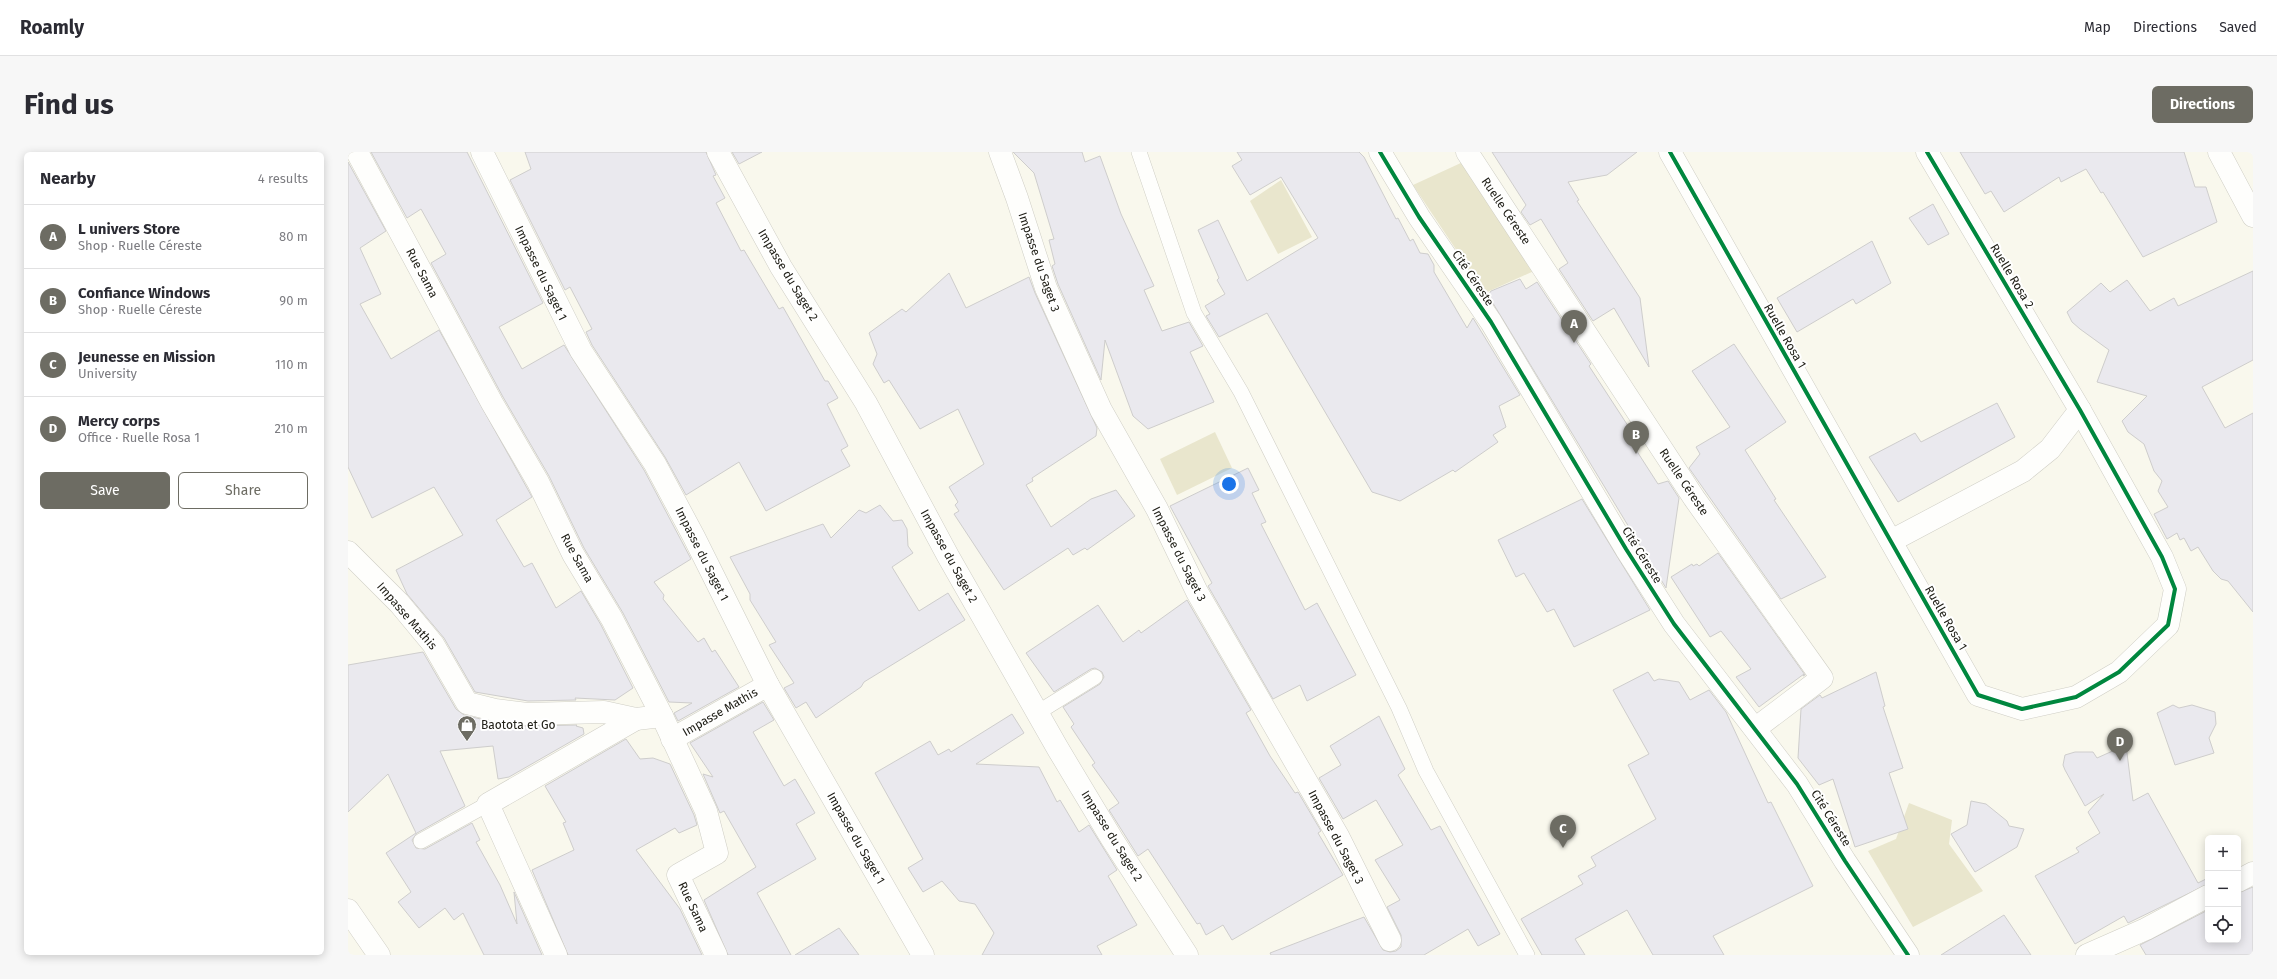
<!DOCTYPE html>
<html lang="en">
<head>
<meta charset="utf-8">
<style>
	:root { --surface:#fff; --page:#f7f7f7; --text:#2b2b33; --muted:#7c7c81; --line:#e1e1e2; --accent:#6d6c63 }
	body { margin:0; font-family:"Fira Sans",sans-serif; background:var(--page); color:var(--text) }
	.controls { position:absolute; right:12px; bottom:12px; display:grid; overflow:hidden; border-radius:6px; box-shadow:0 2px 10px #0003 }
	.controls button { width:36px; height:36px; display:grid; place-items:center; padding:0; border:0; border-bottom:1px solid var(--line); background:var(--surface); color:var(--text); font:20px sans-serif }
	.you { position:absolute; left:881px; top:332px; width:14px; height:14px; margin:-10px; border:3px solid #fff; border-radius:50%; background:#1a73e8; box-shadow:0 0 0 6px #1a73e833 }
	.badge { display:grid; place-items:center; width:26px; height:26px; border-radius:50%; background:var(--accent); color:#fff; font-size:13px; font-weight:700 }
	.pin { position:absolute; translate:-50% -33px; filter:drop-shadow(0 1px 2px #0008) }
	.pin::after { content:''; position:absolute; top:21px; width:14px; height:12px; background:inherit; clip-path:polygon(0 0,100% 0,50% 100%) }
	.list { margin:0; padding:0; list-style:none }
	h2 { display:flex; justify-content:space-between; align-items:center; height:52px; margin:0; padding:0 16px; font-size:17px }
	h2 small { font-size:13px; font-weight:400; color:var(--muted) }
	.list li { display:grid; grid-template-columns:26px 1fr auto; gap:12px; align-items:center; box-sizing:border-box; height:64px; padding:0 16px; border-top:1px solid var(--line) }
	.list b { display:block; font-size:15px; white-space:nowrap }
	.list p { margin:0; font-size:13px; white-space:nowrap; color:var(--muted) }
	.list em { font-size:13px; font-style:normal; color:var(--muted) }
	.actions { display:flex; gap:8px; padding:12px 16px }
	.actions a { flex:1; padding:9px 0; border:1px solid var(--accent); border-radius:6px; text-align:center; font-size:14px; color:var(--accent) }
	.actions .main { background:var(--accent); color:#fff }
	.icon { flex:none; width:22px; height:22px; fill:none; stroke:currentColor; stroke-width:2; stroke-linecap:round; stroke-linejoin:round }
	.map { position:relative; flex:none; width:1905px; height:803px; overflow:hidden; border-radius:6px }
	header { display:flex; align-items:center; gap:24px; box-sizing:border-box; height:56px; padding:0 20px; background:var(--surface); border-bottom:1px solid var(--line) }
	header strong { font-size:19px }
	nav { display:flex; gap:22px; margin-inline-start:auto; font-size:14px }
	.intro { display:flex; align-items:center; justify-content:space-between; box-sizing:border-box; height:96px; padding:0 24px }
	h1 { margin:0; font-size:28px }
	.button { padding:10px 18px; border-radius:6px; background:var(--accent); color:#fff; font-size:14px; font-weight:700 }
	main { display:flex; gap:24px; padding:0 24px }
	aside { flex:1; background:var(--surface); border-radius:6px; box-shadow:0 2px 10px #0003 }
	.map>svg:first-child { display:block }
	.green { fill:#e9e6cd }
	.building { fill:#eae9ee; stroke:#cecdcc }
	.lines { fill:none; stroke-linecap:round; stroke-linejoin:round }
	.lane-casing { stroke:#cfcec5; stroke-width:16 }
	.street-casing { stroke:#cfcec5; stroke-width:23 }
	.lane { stroke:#fefefc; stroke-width:15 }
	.street { stroke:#fefefc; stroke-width:22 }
	.cycleway-casing { stroke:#fff; stroke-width:6 }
	.cycleway { stroke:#00873e; stroke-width:4 }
	.labels { text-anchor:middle; stroke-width:4; stroke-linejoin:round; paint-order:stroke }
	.street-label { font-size:12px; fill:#212018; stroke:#fff }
	.poi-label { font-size:12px; fill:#212018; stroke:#fff; text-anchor:start }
</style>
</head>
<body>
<header>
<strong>Roamly</strong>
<nav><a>Map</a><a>Directions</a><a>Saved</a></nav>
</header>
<div class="intro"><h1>Find us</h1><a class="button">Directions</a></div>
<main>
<aside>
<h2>Nearby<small>4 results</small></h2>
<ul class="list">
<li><span class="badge">A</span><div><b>L univers Store</b><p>Shop · Ruelle Céreste</p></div><em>80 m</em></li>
<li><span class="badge">B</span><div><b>Confiance Windows</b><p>Shop · Ruelle Céreste</p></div><em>90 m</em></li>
<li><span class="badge">C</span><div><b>Jeunesse en Mission</b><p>University</p></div><em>110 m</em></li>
<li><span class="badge">D</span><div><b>Mercy corps</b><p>Office · Ruelle Rosa 1</p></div><em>210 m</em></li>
</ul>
<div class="actions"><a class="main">Save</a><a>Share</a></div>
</aside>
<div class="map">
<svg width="1905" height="803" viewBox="0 0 1905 803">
	<rect width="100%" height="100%" fill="#f9f8ed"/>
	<!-- green -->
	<g class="green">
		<polygon points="1115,10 1186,119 1137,141 1065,33"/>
		<polygon points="933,28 964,85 930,102 902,49"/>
		<polygon points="867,280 884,316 829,343 812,307"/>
		<polygon points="1561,651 1604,668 1601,692 1635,739 1565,775 1520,699 1548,687"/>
	</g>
	<!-- building -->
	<g class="building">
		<polygon points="23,0 119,0 195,151 151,175 174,217 216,193 296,318 343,407 306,430 316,443 315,447 350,490 356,486 364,500 367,498 391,535 330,569 326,561 344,551 321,550 275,461 236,396 201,324 155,245 83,111 98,102 73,57 59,66"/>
		<polygon points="177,0 358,0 368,23 365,24 377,46 368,51 393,99 396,98 431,157 435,155 477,229 480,229 490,246 479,252 500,294 493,298 502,314 418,359 391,310 338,343 317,305 244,193 238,180 244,177 222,135 217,138 162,28 183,17"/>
		<polygon points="384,0 414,0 391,12"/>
		<polygon points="665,0 734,0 737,10 752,4 773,62 806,134 796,138 814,179 841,170 855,194 842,200 866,250 800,277 785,264 757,188 753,228 710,132 704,114 707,112 701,88 706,87 686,21"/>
		<polygon points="889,0 1011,0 1016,5 1048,67 1050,66 1062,89 1065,87 1072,101 1080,102 1086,113 1086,120 1119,176 1125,166 1172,243 1151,254 1158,275 1145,283 1150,290 1107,320 1105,318 1052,349 1024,340 919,161 871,185 858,164 862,162 857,154 877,142 869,128 871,126 850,78 870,68 899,129 970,86 933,25 902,43 884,14 894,8"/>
		<polygon points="1144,0 1289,0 1259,23 1220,30 1231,48 1229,49 1292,146 1301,215 1266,156 1245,169 1211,117 1220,111 1193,67 1182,73 1173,60 1178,53"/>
		<polygon points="1612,0 1836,0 1847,35 1858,35 1869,70 1795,105 1755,40 1753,41 1738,17 1713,30 1711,25 1656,60 1643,39 1637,42"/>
		<polygon points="0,10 38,79 12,96 33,142 12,152 43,207 91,178 184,345 148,368 176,415 184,411 208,456 233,439 253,473 285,536 267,548 227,546 228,548 180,549 127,540 96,486 59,442 48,418 115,383 86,335 24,366 0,315"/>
		<polygon points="1585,52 1601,82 1580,93 1561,66"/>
		<polygon points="1524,89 1543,131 1508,152 1505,147 1449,180 1429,146"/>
		<polygon points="1905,119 1905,208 1854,235 1877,276 1905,261 1905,460 1880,429 1873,427 1865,419 1850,395 1843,399 1836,386 1832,388 1829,381 1819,387 1806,362 1820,355 1810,339 1814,329 1806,319 1796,292 1780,280 1774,269 1799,244 1749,230 1761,198 1732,177 1724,170 1719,160 1753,131 1762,140 1779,128 1802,159 1826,146 1830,154"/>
		<polygon points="601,121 618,156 681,125 687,141 749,276 748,284 684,326 685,329 678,333 703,375 743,347 768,338 787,364 739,398 737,396 725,403 720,396 656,438 606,362 611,359 607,353 610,350 601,335 636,312 610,257 572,277 541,228 536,231 525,212 529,202 521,181 554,157 558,160"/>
		<polygon points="1172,127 1178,137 1189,130 1243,212 1241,214 1286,283 1281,287 1310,332 1320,329 1331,346 1318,436 1140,143 1143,139"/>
		<polygon points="1386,192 1438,270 1397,298 1428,347 1426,348 1478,425 1433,447 1341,316 1352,302 1348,295 1382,275 1344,219"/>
		<polygon points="1649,251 1667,285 1550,350 1521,305 1567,281 1573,290"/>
		<polygon points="900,316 911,338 904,341 918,370 913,372 957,458 969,451 1008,523 959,549 952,533 925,547 860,434 864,431 822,354"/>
		<polygon points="1234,347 1302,458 1226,495 1206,457 1199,460 1176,421 1168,425 1150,388"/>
		<polygon points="532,353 545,369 554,368 559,377 560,394 565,401 544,415 571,459 600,441 617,468 516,530 513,535 468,566 458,550 448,556 436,536 446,531 421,493 428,490 402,448 402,442 382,405 475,372 483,386 511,358 518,361"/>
		<polygon points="1370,401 1457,523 1455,524 1456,522 1411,555 1388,525 1403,517 1373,479 1362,485 1323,425 1344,412 1345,414 1349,412 1351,414"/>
		<polygon points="839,448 903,558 898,561 922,604 947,641 950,640 973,679 970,681 995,723 884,788 875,773 858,783 852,771 849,772 800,697 790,704 761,658 771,651 744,613 747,611 723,575 726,572 715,555 752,532 756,525 754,520 747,516 743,517 706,540 678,501 750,453 775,490 791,478 793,481"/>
		<polygon points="75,500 108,557 116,563 145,570 177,574 229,573 228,574 235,576 236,582 161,625 150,627 145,594 92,599 117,654 69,681 64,688 68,696 77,697 124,671 132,688 128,690 152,733 169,772 166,740 194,803 136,803 115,761 106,768 97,756 71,776 50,750 63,740 38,701 68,681 40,622 0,660 0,513"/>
		<polygon points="1300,520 1306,529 1311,527 1331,530 1342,548 1361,538 1378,560 1420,651 1423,650 1465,734 1365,784 1376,803 1305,803 1279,758 1227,787 1237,803 1194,803 1173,767 1235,732 1230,724 1248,714 1243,705 1308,667 1280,613 1301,602 1265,538"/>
		<polygon points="1528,520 1537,554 1535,555 1555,616 1541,621 1560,677 1507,695 1485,627 1471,633 1450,606 1453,557 1472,543 1474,546"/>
		<polygon points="415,550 426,568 405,580 436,634 447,627 467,661 448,672 468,707 409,741 443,803 380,803 356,748 408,715 376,659 372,661 355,622 365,625 342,591"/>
		<polygon points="1825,553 1831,556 1844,553 1867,560 1868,572 1861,586 1866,601 1827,613 1809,561"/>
		<polygon points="664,562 676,581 628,612 691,615 709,650 712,648 731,680 741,673 769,718 760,724 789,773 749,794 754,803 634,803 646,781 627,752 611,749 594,729 575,740 560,716 575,707 527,621 582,589 590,603 601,597 603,600"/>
		<polygon points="1031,564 1057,617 1050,623 1083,678 1092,674 1152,782 1130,794 1120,777 1076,803 923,803 922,801 1016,765 1035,798 1042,800 1048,799 1053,795 1053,783 1039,755 1052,748 1027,708 1055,693 1028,648 995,667 971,626 993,613 982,594"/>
		<polygon points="278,587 292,607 305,606 322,612 346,663 349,673 331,681 327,676 288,698 332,757 354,803 220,803 184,718 226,698 215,671 218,670 197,634"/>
		<polygon points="1778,593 1785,649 1800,641 1850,731 1860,726 1860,732 1780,771 1776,764 1727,792 1687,724 1731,700 1728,696 1752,681 1740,660 1756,642 1737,654 1717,618 1715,613 1717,603 1727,600 1745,600 1749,606"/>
		<polygon points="1623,649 1638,652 1659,669 1661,674 1676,677 1669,695 1627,720 1603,682 1619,673"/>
		<polygon points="1905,735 1905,803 1798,803 1792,793 1860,758 1860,788 1890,788 1890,741"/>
		<polygon points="1656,763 1683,803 1593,803"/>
		<polygon points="491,776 511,803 447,803"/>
	</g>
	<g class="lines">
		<!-- lane casing -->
		<g class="lane-casing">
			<g id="lane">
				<polyline points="791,0 846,161 893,240 1051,556 1078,619 1179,803"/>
				<polyline points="689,561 747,525"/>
				<polyline points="73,689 140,652"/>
			</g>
		</g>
		<!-- street casing -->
		<g class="street-casing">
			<g id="street">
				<polyline points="9,0 144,251 190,330 225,402 264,467 314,564 358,659 369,701 330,723 368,803"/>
				<polyline points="134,0 233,199 307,312 346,385 420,533 575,803"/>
				<polyline points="370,0 433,115 518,251 600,404 710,597 764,687 839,803"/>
				<polyline points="652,0 669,46 698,136 753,258 809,357 849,440 990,684 1042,788"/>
				<polyline points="1032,0 1071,65 1143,170 1278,397 1326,472 1449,632 1497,709 1560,803"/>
				<polyline points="1119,0 1346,346 1474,526 1408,576"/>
				<polyline points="1322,0 1630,543 1674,557 1728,545 1771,520 1820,473 1827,437 1814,405 1732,258 1579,0"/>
				<polyline points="1871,0 1905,64"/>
				<polyline points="1543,389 1675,319 1702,297 1732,258"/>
				<polyline points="0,400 51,451 85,492 119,551 147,558 179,562 256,560 288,567 314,564"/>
				<polyline points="324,587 420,533"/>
				<polyline points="1890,729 1905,721"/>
				<polyline points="0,758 31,803"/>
				<polyline points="208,803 140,652 288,567"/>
				<polyline points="1739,803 1798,777 1860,744"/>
			</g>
		</g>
		<!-- lane -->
		<use href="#lane" class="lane"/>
		<!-- street -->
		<use href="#street" class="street"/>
		<!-- cycleway casing -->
		<g class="cycleway-casing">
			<g id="cycleway">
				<polyline points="1032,0 1071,65 1143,170 1278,397 1326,472 1449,632 1497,709 1560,803"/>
				<polyline points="1322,0 1630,543 1674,557 1728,545 1771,520 1820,473 1827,437 1814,405 1732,258 1579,0"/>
			</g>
		</g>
		<!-- cycleway -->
		<use href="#cycleway" class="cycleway"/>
	</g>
	<!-- icons -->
	<defs>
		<g id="shop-pin" transform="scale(1)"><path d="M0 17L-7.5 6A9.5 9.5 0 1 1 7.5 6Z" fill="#6d6c63" stroke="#fff"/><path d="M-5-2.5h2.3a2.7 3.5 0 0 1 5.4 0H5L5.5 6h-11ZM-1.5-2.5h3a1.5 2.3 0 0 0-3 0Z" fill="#fff"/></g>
	</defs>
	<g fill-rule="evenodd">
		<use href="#shop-pin" x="119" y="573"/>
	</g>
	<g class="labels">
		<!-- street labels -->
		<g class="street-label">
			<text transform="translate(1158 59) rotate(56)" y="4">Ruelle Céreste</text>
			<text transform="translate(691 110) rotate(71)" y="4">Impasse du Saget 3</text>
			<text transform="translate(74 121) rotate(62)" y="4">Rue Sama</text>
			<text transform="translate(193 121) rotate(64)" y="4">Impasse du Saget 1</text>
			<text transform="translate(440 123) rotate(59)" y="4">Impasse du Saget 2</text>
			<text transform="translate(1664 124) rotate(59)" y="4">Ruelle Rosa 2</text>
			<text transform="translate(1125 126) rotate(56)" y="4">Cité Céreste</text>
			<text transform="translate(1437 184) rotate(60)" y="4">Ruelle Rosa 1</text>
			<text transform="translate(1336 330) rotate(56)" y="4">Ruelle Céreste</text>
			<text transform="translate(354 402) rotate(63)" y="4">Impasse du Saget 1</text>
			<text transform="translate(831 402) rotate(63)" y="4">Impasse du Saget 3</text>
			<text transform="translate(1294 403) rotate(58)" y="4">Cité Céreste</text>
			<text transform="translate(601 404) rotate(61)" y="4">Impasse du Saget 2</text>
			<text transform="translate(229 406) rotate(61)" y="4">Rue Sama</text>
			<text transform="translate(59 464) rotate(49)" y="4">Impasse Mathis</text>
			<text transform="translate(1598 466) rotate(60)" y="4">Ruelle Rosa 1</text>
			<text transform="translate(372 560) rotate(-30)" y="4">Impasse Mathis</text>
			<text transform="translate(1483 666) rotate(58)" y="4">Cité Céreste</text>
			<text transform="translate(764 684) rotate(58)" y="4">Impasse du Saget 2</text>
			<text transform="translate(988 685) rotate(62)" y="4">Impasse du Saget 3</text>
			<text transform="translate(508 686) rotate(60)" y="4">Impasse du Saget 1</text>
			<text transform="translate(345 755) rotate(65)" y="4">Rue Sama</text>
		</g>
		<!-- poi labels -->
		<g class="poi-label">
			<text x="133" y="577">Baotota et Go</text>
		</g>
	</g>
</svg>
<div class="controls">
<button>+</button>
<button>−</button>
<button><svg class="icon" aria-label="locate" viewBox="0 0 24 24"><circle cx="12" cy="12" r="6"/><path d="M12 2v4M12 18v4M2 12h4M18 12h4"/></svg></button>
</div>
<div class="you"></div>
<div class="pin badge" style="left:1226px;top:191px">A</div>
<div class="pin badge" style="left:1288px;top:302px">B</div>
<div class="pin badge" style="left:1215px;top:696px">C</div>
<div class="pin badge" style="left:1772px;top:609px">D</div>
</div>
</main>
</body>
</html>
